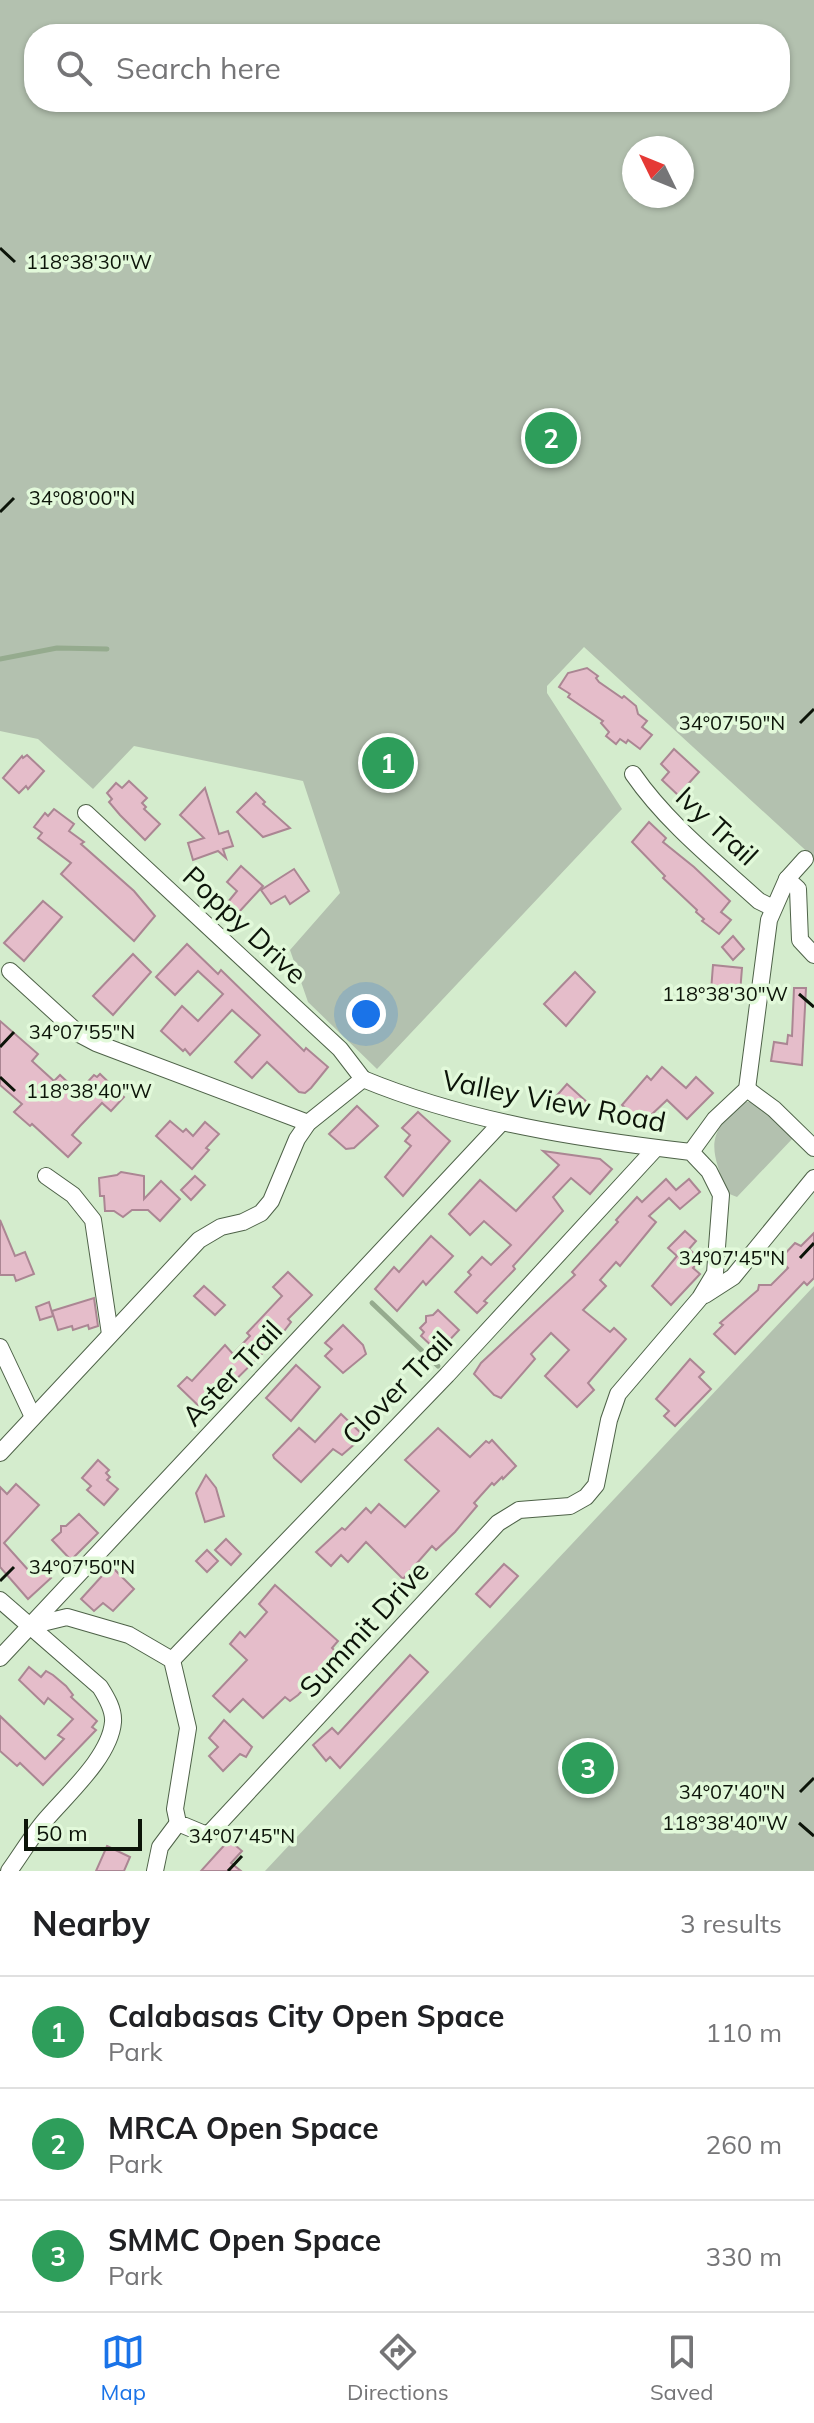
<!DOCTYPE html>
<html lang="en">
<head>
<meta charset="utf-8">
<style>
	:root { --surface:#fff; --page:#f6f6f6; --text:#202124; --muted:#757577; --line:#e0e0e0; --accent:#1a73e8 }
	body { margin:0; font-family:Mulish,sans-serif; background:var(--page); color:var(--text) }
	.compass { position:absolute; left:622px; top:136px; width:72px; height:72px; border-radius:50%; background:var(--surface); box-shadow:0 2px 6px #0004; rotate:313deg }
	.scale { position:absolute; left:24px; bottom:20px; width:118px; box-sizing:border-box; padding-left:8px; border:4px solid #0c1409; border-top:0; font-size:22px; line-height:28px; white-space:nowrap; color:#0c1409; -webkit-text-stroke:6px #e2f9da; paint-order:stroke }
	.you { position:absolute; left:366px; top:1014px; width:28px; height:28px; margin:-20px; border:6px solid #fff; border-radius:50%; background:#1a73e8; box-shadow:0 0 0 12px #1a73e833 }
	.badge { display:grid; place-items:center; width:52px; height:52px; border-radius:50%; background:var(--accent); color:#fff; font-size:26px; font-weight:700 }
	.pin { position:absolute; translate:-50% -50%; border:4px solid #fff; box-shadow:0 2px 8px #0006 }
	.list { margin:0; padding:0; list-style:none }
	h2 { display:flex; justify-content:space-between; align-items:center; height:104px; margin:0; padding:0 32px; font-size:34px }
	h2 small { font-size:26px; font-weight:400; color:var(--muted) }
	.list li { display:grid; grid-template-columns:52px 1fr auto; gap:24px; align-items:center; box-sizing:border-box; height:112px; padding:0 32px; border-top:2px solid var(--line) }
	.list b { display:block; font-size:30px; white-space:nowrap }
	.list p { margin:0; font-size:26px; white-space:nowrap; color:var(--muted) }
	.list em { font-size:26px; font-style:normal; color:var(--muted) }
	.icon { flex:none; width:44px; height:44px; fill:none; stroke:currentColor; stroke-width:2; stroke-linecap:round; stroke-linejoin:round }
	.map { position:relative; flex:none; width:814px; height:1871px; overflow:hidden }
	.search { position:absolute; background:var(--surface); box-shadow:0 2px 6px #0004; left:24px; right:24px; top:24px; height:88px; display:flex; align-items:center; gap:20px; box-sizing:border-box; padding:0 28px; border-radius:32px; color:var(--muted); font-size:30px }
	.sheet { height:440px; background:var(--surface) }
	nav { display:flex; justify-content:space-around; align-items:center; box-sizing:border-box; height:112px; border-top:2px solid var(--line); background:var(--surface); font-size:22px; color:var(--muted) }
	nav a { display:grid; justify-items:center; gap:4px }
	nav .on { color:var(--accent) }
	.map>svg:first-child { display:block }
	.green { fill:#b3c1af; fill-rule:evenodd }
	.lines { fill:none; stroke-linecap:round; stroke-linejoin:round }
	.stream { stroke:#95ab8e; stroke-width:5 }
	.building { fill:#e5bdca; stroke:#ab8693; stroke-width:2 }
	.minor-casing { stroke:#4e6248; stroke-width:18 }
	.minor { stroke:#fff; stroke-width:16 }
	.ticks { fill:none; stroke:#0c1409; stroke-width:3 }
	.labels { text-anchor:middle; stroke-width:7; stroke-linejoin:round; paint-order:stroke }
	.street-label { font-size:28px; fill:#0c1409; stroke:#e2f9da }
	.ticks-label { font-size:20px; text-anchor:middle; fill:#0c1409; stroke:#e2f9da; stroke-width:7; stroke-linejoin:round; paint-order:stroke }
</style>
</head>
<body>
<div class="map">
<svg width="814" height="1871" viewBox="0 0 814 1871">
	<rect width="100%" height="100%" fill="#d4eccd"/>
	<!-- green -->
	<g class="green">
		<path d="M0,0H814V858L584,647L547,686V693L622,809L377,1069L308,1002L290,950L340,893L303,781L134,746L93,789L38,739L0,731ZM34,34H780V102H34ZM634,148H682V196H634Z"/>
		<path d="M744,1102H756L794,1137L737,1197L727,1193C711,1148 704,1135 744,1102Z"/>
		<polygon points="814,1286 814,1871 265,1871"/>
	</g>
	<g class="lines">
		<!-- stream -->
		<g class="stream">
			<polyline points="0,659 57,648 107,649"/>
			<polyline points="372,1303 438,1366"/>
		</g>
	</g>
	<!-- building -->
	<g class="building">
		<polygon points="587,668 598,676 596,678 599,682 622,698 624,696 636,706 638,714 647,721 642,727 652,735 640,749 628,740 626,743 620,739 616,744 606,736 609,732 601,723 603,721 568,697 570,694 559,687 568,673"/>
		<polygon points="674,749 699,772 678,795 662,780 669,772 661,764"/>
		<polygon points="27,755 44,771 28,789 26,786 19,793 3,778 22,756 23,758"/>
		<polygon points="129,781 147,798 142,803 146,807 144,809 160,824 145,840 120,815 109,802 112,799 107,793 116,783 122,788"/>
		<polygon points="205,788 219,834 228,831 233,846 223,849 226,858 218,851 193,860 188,843 204,838 180,815"/>
		<polygon points="256,793 265,802 263,804 290,828 263,837 237,812"/>
		<polygon points="54,809 74,824 69,831 84,842 81,844 134,891 155,916 134,941 61,874 71,863 38,838 42,833 34,827 45,813 48,816"/>
		<polygon points="649,822 666,838 663,842 694,867 730,901 721,912 731,920 719,934 702,921 704,919 696,912 697,910 663,878 665,876 632,842"/>
		<polygon points="241,866 263,886 239,912 228,902 237,891 227,882"/>
		<polygon points="294,869 309,891 290,904 285,896 271,904 261,890"/>
		<polygon points="43,901 62,917 24,961 4,943"/>
		<polygon points="733,936 744,949 733,960 722,947"/>
		<polygon points="187,944 218,974 221,970 304,1051 306,1048 328,1067 311,1088 305,1093 299,1092 267,1062 252,1078 235,1062 260,1035 232,1010 190,1055 185,1049 183,1051 161,1031 182,1006 198,1021 223,994 198,971 175,995 156,977"/>
		<polygon points="133,954 151,972 113,1015 93,996"/>
		<polygon points="713,965 742,968 740,993 711,991"/>
		<polygon points="575,972 595,992 566,1026 544,1004"/>
		<polygon points="794,988 806,988 802,1065 771,1061 774,1042 787,1044 788,1035 792,1036"/>
		<polygon points="0,1021 38,1054 32,1061 54,1081 60,1075 78,1092 94,1075 97,1077 100,1074 124,1097 111,1111 102,1103 80,1126 72,1135 81,1143 68,1157 32,1124 30,1126 14,1112 22,1104 0,1085"/>
		<polygon points="662,1067 686,1088 696,1077 713,1093 687,1119 667,1100 649,1117 635,1117 622,1105 647,1076 651,1080"/>
		<polygon points="567,1084 588,1103 579,1113 570,1105 564,1112 552,1101"/>
		<polygon points="357,1106 378,1126 354,1148 346,1149 329,1134"/>
		<polygon points="418,1112 450,1141 403,1196 385,1177 411,1146 405,1141 410,1135 402,1128"/>
		<polygon points="170,1121 183,1132 186,1129 193,1136 205,1122 219,1134 206,1148 209,1150 192,1169 156,1136"/>
		<polygon points="543,1151 600,1159 612,1169 590,1194 571,1178 553,1197 563,1211 513,1266 515,1269 484,1301 487,1303 477,1313 455,1292 471,1275 468,1272 482,1257 491,1265 511,1245 484,1221 470,1235 449,1214 480,1180 516,1211 559,1165"/>
		<polygon points="121,1172 144,1176 144,1199 161,1181 180,1199 160,1221 148,1210 132,1210 123,1217 114,1211 105,1211 104,1196 100,1196 99,1178 117,1175"/>
		<polygon points="195,1176 205,1185 191,1200 181,1190"/>
		<polygon points="666,1179 676,1190 689,1179 700,1192 680,1209 669,1198 649,1216 656,1222 620,1266 616,1262 600,1280 606,1286 583,1310 610,1332 614,1328 626,1339 588,1383 594,1390 577,1407 545,1376 569,1350 551,1333 531,1354 535,1359 501,1398 494,1395 474,1374 481,1363 575,1275 572,1272 618,1222 616,1220 637,1197 642,1202"/>
		<polygon points="0,1220 15,1256 25,1252 34,1274 16,1281 14,1275 0,1275"/>
		<polygon points="685,1231 696,1241 689,1249 701,1260 693,1268 700,1274 671,1305 652,1286 677,1256 668,1248"/>
		<polygon points="814,1233 814,1278 807,1285 804,1282 735,1354 714,1334 723,1325 720,1323 758,1290 759,1285 771,1285 788,1268 780,1259 795,1243 801,1246"/>
		<polygon points="431,1236 453,1256 426,1285 423,1281 397,1311 375,1289 394,1267 399,1272"/>
		<polygon points="288,1272 312,1295 288,1319 291,1322 281,1335 204,1411 178,1386 187,1377 192,1381 225,1345 233,1354 250,1336 247,1333 282,1296 273,1287"/>
		<polygon points="204,1286 225,1305 215,1315 194,1296"/>
		<polygon points="94,1298 98,1326 89,1329 88,1325 73,1330 72,1326 58,1330 52,1311"/>
		<polygon points="49,1302 53,1316 40,1320 36,1307"/>
		<polygon points="438,1310 459,1330 442,1348 440,1346 436,1350 421,1336 424,1332 420,1328 426,1322 426,1316 433,1315"/>
		<polygon points="343,1325 363,1345 366,1354 343,1373 325,1356 332,1349 325,1343"/>
		<polygon points="690,1359 704,1372 699,1377 711,1389 675,1426 664,1416 669,1411 656,1399"/>
		<polygon points="296,1365 320,1387 291,1421 266,1398"/>
		<polygon points="341,1414 364,1436 342,1455 333,1449 301,1482 274,1458 273,1455 299,1428 315,1442"/>
		<polygon points="438,1428 470,1457 486,1441 489,1443 492,1440 516,1466 503,1479 502,1477 494,1485 492,1483 474,1503 477,1506 455,1532 436,1550 432,1546 403,1579 366,1542 348,1562 341,1555 331,1566 316,1552 342,1528 345,1530 366,1508 371,1513 379,1504 405,1527 439,1491 405,1460"/>
		<polygon points="98,1460 109,1470 106,1473 110,1477 107,1480 118,1489 104,1505 87,1490 91,1486 82,1478"/>
		<polygon points="206,1475 216,1488 224,1516 205,1522 196,1493"/>
		<polygon points="16,1484 39,1505 4,1543 30,1572 33,1569 38,1573 43,1569 51,1578 28,1599 0,1567 0,1487 7,1494"/>
		<polygon points="79,1514 98,1533 71,1560 52,1540 61,1532 61,1526 66,1526"/>
		<polygon points="226,1539 241,1554 231,1565 215,1550"/>
		<polygon points="207,1550 218,1561 207,1572 196,1561"/>
		<polygon points="504,1564 518,1576 490,1607 476,1594"/>
		<polygon points="111,1566 134,1589 113,1611 103,1603 94,1611 81,1599"/>
		<polygon points="275,1585 338,1641 332,1648 338,1654 298,1695 290,1701 285,1697 263,1718 243,1699 230,1712 213,1696 247,1660 230,1644 240,1632 245,1637 267,1612 259,1604"/>
		<polygon points="410,1655 428,1672 340,1768 330,1757 326,1761 313,1745 332,1728 338,1734"/>
		<polygon points="29,1667 41,1677 46,1671 53,1675 66,1686 73,1695 71,1697 97,1721 92,1727 96,1730 43,1785 20,1763 17,1766 0,1751 0,1716 45,1759 64,1739 58,1735 73,1719 48,1698 44,1704 19,1680"/>
		<polygon points="224,1720 252,1747 246,1757 240,1754 223,1771 209,1756 218,1747 209,1738"/>
		<polygon points="229,1840 242,1851 231,1863 241,1871 201,1871"/>
		<polygon points="107,1846 130,1857 124,1871 96,1871"/>
	</g>
	<g class="lines">
		<!-- minor casing -->
		<g class="minor-casing">
			<g id="minor">
				<path d="M633,774C667,823 715,861 759,901L773,908"/>
				<polyline points="86,813 340,1049 363,1079"/>
				<polyline points="787,879 798,889 800,940 814,955"/>
				<polyline points="10,971 79,1034 96,1043 308,1123"/>
				<polyline points="747,1089 774,1109 814,1148"/>
				<polyline points="691,1152 715,1119 747,1089 769,920 787,879 805,859"/>
				<polyline points="46,1176 73,1195 93,1220 110,1334"/>
				<polyline points="705,1295 733,1277 814,1178"/>
				<polyline points="0,1347 33,1417"/>
				<polyline points="0,1453 199,1240 221,1227 243,1222 261,1213 271,1201 297,1139 308,1123 363,1079"/>
				<path d="M0,1600L100,1687C107,1698 114,1710 113,1722C110,1758 64,1797 42,1824C30,1839 20,1856 9,1871"/>
				<path d="M30,1626L67,1617L129,1635L172,1660L188,1728L175,1809L178,1823L202,1833L209,1834L498,1523L519,1510L570,1506L586,1497L596,1485L609,1420L618,1394L700,1298L715,1273L721,1195L709,1171L691,1152C580,1139 467,1122 363,1079"/>
				<polyline points="0,1658 501,1123"/>
				<polyline points="172,1660 447,1375 656,1148"/>
				<polyline points="155,1871 160,1847 178,1823"/>
			</g>
		</g>
		<!-- minor -->
		<use href="#minor" class="minor"/>
	</g>
	<!-- ticks -->
	<path class="ticks" d="M0,248L15,262M0,512L14,498M800,723L814,709M799,994L814,1007M0,1047L14,1032M0,1077L15,1091M800,1258L814,1243M0,1581L14,1567M800,1792L814,1778M799,1823L814,1836M228,1871L242,1856"/>
	<g class="labels">
		<!-- street labels -->
		<g class="street-label">
			<text transform="translate(717 826) rotate(43)" y="10">Ivy Trail</text>
			<text transform="translate(245 925) rotate(43)" y="10">Poppy Drive</text>
			<text transform="translate(554 1101) rotate(11)" y="10">Valley View Road</text>
			<text transform="translate(232 1373) rotate(-47)" y="10">Aster Trail</text>
			<text transform="translate(397 1388) rotate(-46)" y="10">Clover Trail</text>
			<text transform="translate(364 1629) rotate(-47)" y="10">Summit Drive</text>
		</g>
	</g>
	<g class="ticks-label">
		<text x="89" y="269">118°38'30"W</text>
		<text x="82" y="505">34°08'00"N</text>
		<text x="732" y="730">34°07'50"N</text>
		<text x="725" y="1001">118°38'30"W</text>
		<text x="82" y="1039">34°07'55"N</text>
		<text x="89" y="1098">118°38'40"W</text>
		<text x="732" y="1265">34°07'45"N</text>
		<text x="82" y="1574">34°07'50"N</text>
		<text x="732" y="1799">34°07'40"N</text>
		<text x="725" y="1830">118°38'40"W</text>
		<text x="242" y="1843">34°07'45"N</text>
	</g>
</svg>
<svg class="compass" viewBox="-18 -18 36 36"><path d="M0-13l5 13h-10z" fill="#e53935"/><path d="M0 13l5-13h-10z" fill="#757577"/></svg>
<div class="scale">50 m</div>
<div class="you"></div>
<div class="pin badge" style="left:388px;top:763px;background:#2e9e5b">1</div>
<div class="pin badge" style="left:551px;top:438px;background:#2e9e5b">2</div>
<div class="pin badge" style="left:588px;top:1768px;background:#2e9e5b">3</div>
<div class="search"><svg class="icon" aria-label="search" viewBox="0 0 24 24"><circle cx="10" cy="10" r="6"/><path d="M15 15l6 6"/></svg>Search here</div>
</div>
<section class="sheet">
<h2>Nearby<small>3 results</small></h2>
<ul class="list">
<li><span class="badge" style="background:#2e9e5b">1</span><div><b>Calabasas City Open Space</b><p>Park</p></div><em>110 m</em></li>
<li><span class="badge" style="background:#2e9e5b">2</span><div><b>MRCA Open Space</b><p>Park</p></div><em>260 m</em></li>
<li><span class="badge" style="background:#2e9e5b">3</span><div><b>SMMC Open Space</b><p>Park</p></div><em>330 m</em></li>
</ul>
</section>
<nav>
<a class="on"><svg class="icon" aria-label="map" viewBox="0 0 24 24"><path d="M3 6l6-2 6 2 6-2v14l-6 2-6-2-6 2zM9 4v14M15 6v14"/></svg>Map</a>
<a><svg class="icon" aria-label="directions" viewBox="0 0 24 24"><path d="M12 3l9 9-9 9-9-9zM9 14v-3h6M13 9l2 2-2 2"/></svg>Directions</a>
<a><svg class="icon" aria-label="saved" viewBox="0 0 24 24"><path d="M7 4h10v16l-5-4-5 4z"/></svg>Saved</a>
</nav>
</body>
</html>
